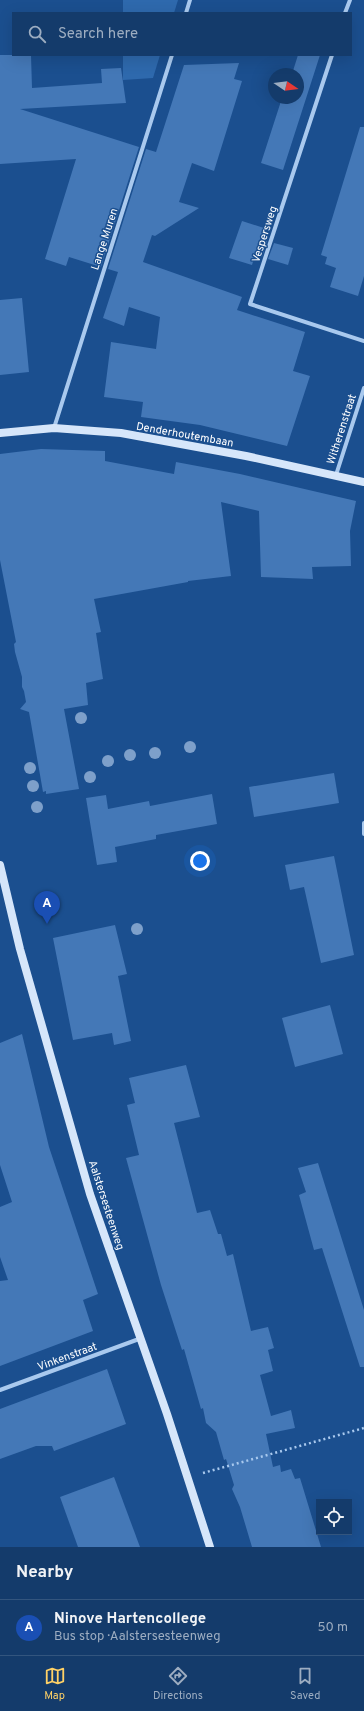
<!DOCTYPE html>
<html lang="en">
<head>
<meta charset="utf-8">
<style>
	:root { --surface:#143b6b; --page:#1d4271; --text:#f1f3f6; --muted:#9dadc1; --line:#33557e; --accent:#ffd166 }
	body { margin:0; font-family:Overpass,sans-serif; background:var(--page); color:var(--text) }
	.controls { position:absolute; right:12px; bottom:12px; display:grid; overflow:hidden; border-radius:0px; box-shadow:0 4px 16px #0002 }
	.controls button { width:36px; height:36px; display:grid; place-items:center; padding:0; border:0; border-bottom:1px solid var(--line); background:var(--surface); color:var(--text); font:20px sans-serif }
	.compass { position:absolute; left:268px; top:68px; width:36px; height:36px; border-radius:50%; background:var(--surface); box-shadow:0 4px 16px #0002; rotate:103deg }
	.you { position:absolute; left:200px; top:861px; width:14px; height:14px; margin:-10px; border:3px solid #fff; border-radius:50%; background:#1a73e8; box-shadow:0 0 0 6px #1a73e833 }
	.badge { display:grid; place-items:center; width:26px; height:26px; border-radius:50%; background:var(--accent); color:#fff; font-size:13px; font-weight:700 }
	.pin { position:absolute; translate:-50% -33px; filter:drop-shadow(0 1px 2px #0008) }
	.pin::after { content:''; position:absolute; top:21px; width:14px; height:12px; background:inherit; clip-path:polygon(0 0,100% 0,50% 100%) }
	.list { margin:0; padding:0; list-style:none }
	h2 { display:flex; justify-content:space-between; align-items:center; height:52px; margin:0; padding:0 16px; font-size:17px }
	h2 small { font-size:13px; font-weight:400; color:var(--muted) }
	.list li { display:grid; grid-template-columns:26px 1fr auto; gap:12px; align-items:center; box-sizing:border-box; height:56px; padding:0 16px; border-top:1px solid var(--line) }
	.list b { display:block; font-size:15px; white-space:nowrap }
	.list p { margin:0; font-size:13px; white-space:nowrap; color:var(--muted) }
	.list em { font-size:13px; font-style:normal; color:var(--muted) }
	.icon { flex:none; width:22px; height:22px; fill:none; stroke:currentColor; stroke-width:2; stroke-linecap:round; stroke-linejoin:round }
	.map { position:relative; flex:none; width:364px; height:1547px; overflow:hidden }
	.search { position:absolute; background:var(--surface); box-shadow:0 4px 16px #0002; left:12px; right:12px; top:12px; height:44px; display:flex; align-items:center; gap:10px; box-sizing:border-box; padding:0 14px; border-radius:0px; color:var(--muted); font-size:15px }
	.sheet { height:108px; background:var(--surface) }
	nav { display:flex; justify-content:space-around; align-items:center; box-sizing:border-box; height:56px; border-top:1px solid var(--line); background:var(--surface); font-size:11px; color:var(--muted) }
	nav a { display:grid; justify-items:center; gap:2px }
	nav .on { color:var(--accent) }
	.map>svg:first-child { display:block }
	.green { fill:#2e69ad }
	.building { fill:#4478b7 }
	.lines { fill:none; stroke-linecap:round; stroke-linejoin:round }
	.path { stroke:#a9c9ee; stroke-width:2.5; stroke-dasharray:2 3; stroke-linecap:butt }
	.street { stroke:#a9c9ee; stroke-width:4 }
	.secondary { stroke:#d6e6fa; stroke-width:8 }
	.tree { fill:#7ea0ca }
	.labels { text-anchor:middle; stroke-width:3; stroke-linejoin:round; paint-order:stroke }
	.street-label { font-size:11px; fill:#fff; stroke:#1b4f8f }
</style>
</head>
<body>
<div class="map">
<svg width="364" height="1547" viewBox="0 0 364 1547">
	<rect width="100%" height="100%" fill="#1b4f8f"/>
	<!-- green -->
	<g class="green">
		<polygon points="123,0 178,0 174,13 123,13"/>
		<polygon points="123,55 160,55 153,78 123,80"/>
	</g>
	<!-- building -->
	<g class="building">
		<polygon points="0,55 31,55 32,88 102,83 101,69 121,68 126,103 20,109 139,147 101,267 69,257 66,266 45,259 76,159 0,164"/>
		<polygon points="298,55 320,55 283,170 261,163 282,98 298,98 298,74 292,74"/>
		<polygon points="239,63 234,79 242,81 214,171 192,163 179,202 199,208 155,236 152,235 143,262 242,297 237,310 305,332 293,371 310,376 287,446 200,425 141,417 143,402 104,397 111,342 156,349 160,317 129,307 124,326 103,318 118,272 108,269 146,149 156,152 184,65"/>
		<polygon points="360,127 364,127 364,276 358,296 330,287 336,268 325,264 327,257 321,255"/>
		<polygon points="242,221 264,228 260,239 267,241 262,257 255,255 252,265 229,258"/>
		<polygon points="274,243 293,248 288,265 268,259"/>
		<polygon points="22,298 29,372 0,375 0,300"/>
		<polygon points="41,449 105,451 105,461 174,474 176,462 240,474 356,501 350,531 351,566 312,567 313,579 261,577 259,511 221,502 231,576 188,581 188,582 94,599 101,632 96,633 103,679 86,683 88,705 64,709 79,789 46,794 46,791 43,792 29,712 20,709 26,702 24,691 22,687 22,677 15,652 14,644 16,642 0,560 0,454"/>
		<polygon points="334,773 339,803 254,817 249,787"/>
		<polygon points="212,794 217,824 156,835 156,839 115,847 117,862 97,865 86,798 106,795 108,809 149,801 150,806"/>
		<polygon points="334,856 354,955 321,963 304,887 290,890 285,865"/>
		<polygon points="115,925 127,974 118,976 131,1041 114,1045 112,1033 73,1040 53,938"/>
		<polygon points="330,1005 343,1054 295,1067 282,1018"/>
		<polygon points="22,1034 49,1147 98,1294 83,1300 93,1331 0,1366 0,1281 8,1280 0,1257 0,1207 12,1202 0,1165 0,1043"/>
		<polygon points="186,1065 200,1117 174,1123 197,1213 210,1210 218,1234 221,1234 227,1256 233,1254 251,1331 268,1327 274,1348 268,1350 273,1371 260,1375 271,1416 291,1410 295,1428 266,1434 273,1467 280,1465 281,1472 291,1469 295,1479 300,1478 321,1547 252,1547 240,1507 232,1489 234,1485 226,1459 224,1460 216,1432 206,1423 203,1408 201,1409 184,1349 182,1350 161,1285 126,1158 139,1155 127,1105 135,1103 129,1078"/>
		<polygon points="318,1163 364,1310 364,1367 360,1367 322,1248 314,1250 299,1195 306,1192 298,1168"/>
		<polygon points="107,1369 126,1424 54,1451 52,1446 36,1446 0,1459 0,1409"/>
		<polygon points="114,1477 140,1547 78,1547 60,1497"/>
	</g>
	<g class="lines">
		<!-- path -->
		<polyline class="path" points="203,1473 364,1428"/>
		<!-- street -->
		<g class="street">
			<polyline points="186,13 190,0"/>
			<polyline points="345,13 350,0"/>
			<polyline points="332,55 250,304 364,341"/>
			<polyline points="54,428 172,55"/>
			<polyline points="336,475 364,388"/>
			<polyline points="364,823 364,834"/>
			<polyline points="0,1390 139,1339"/>
		</g>
		<!-- secondary -->
		<g class="secondary">
			<polyline points="0,433 54,428 121,433 246,456 364,482"/>
			<polyline points="0,865 20,949 90,1194 167,1414 210,1547"/>
		</g>
	</g>
	<!-- trees -->
	<g class="tree">
		<circle cx="81" cy="718" r="6"/>
		<circle cx="190" cy="747" r="6"/>
		<circle cx="155" cy="753" r="6"/>
		<circle cx="130" cy="755" r="6"/>
		<circle cx="108" cy="761" r="6"/>
		<circle cx="30" cy="768" r="6"/>
		<circle cx="90" cy="777" r="6"/>
		<circle cx="33" cy="786" r="6"/>
		<circle cx="37" cy="807" r="6"/>
		<circle cx="137" cy="929" r="6"/>
	</g>
	<g class="labels">
		<!-- street labels -->
		<g class="street-label">
			<text transform="translate(264 234) rotate(-72)" y="4">Vespersweg</text>
			<text transform="translate(104 239) rotate(-72)" y="4">Lange Muren</text>
			<text transform="translate(341 429) rotate(-72)" y="4">Witherenstraat</text>
			<text transform="translate(185 434) rotate(10)" y="4">Denderhoutembaan</text>
			<text transform="translate(107 1205) rotate(72)" y="4">Aalstersesteenweg</text>
			<text transform="translate(67 1356) rotate(-20)" y="4">Vinkenstraat</text>
		</g>
	</g>
</svg>
<div class="controls">
<button><svg class="icon" aria-label="locate" viewBox="0 0 24 24"><circle cx="12" cy="12" r="6"/><path d="M12 2v4M12 18v4M2 12h4M18 12h4"/></svg></button>
</div>
<svg class="compass" viewBox="-18 -18 36 36"><path d="M0-13l5 13h-10z" fill="#e53935"/><path d="M0 13l5-13h-10z" fill="#9dadc1"/></svg>
<div class="you"></div>
<div class="pin badge" style="left:47px;top:924px;background:#1a4fb4">A</div>
<div class="search"><svg class="icon" aria-label="search" viewBox="0 0 24 24"><circle cx="10" cy="10" r="6"/><path d="M15 15l6 6"/></svg>Search here</div>
</div>
<section class="sheet">
<h2>Nearby<small></small></h2>
<ul class="list">
<li><span class="badge" style="background:#1a4fb4">A</span><div><b>Ninove Hartencollege</b><p>Bus stop · Aalstersesteenweg</p></div><em>50 m</em></li>
</ul>
</section>
<nav>
<a class="on"><svg class="icon" aria-label="map" viewBox="0 0 24 24"><path d="M3 6l6-2 6 2 6-2v14l-6 2-6-2-6 2zM9 4v14M15 6v14"/></svg>Map</a>
<a><svg class="icon" aria-label="directions" viewBox="0 0 24 24"><path d="M12 3l9 9-9 9-9-9zM9 14v-3h6M13 9l2 2-2 2"/></svg>Directions</a>
<a><svg class="icon" aria-label="saved" viewBox="0 0 24 24"><path d="M7 4h10v16l-5-4-5 4z"/></svg>Saved</a>
</nav>
</body>
</html>
